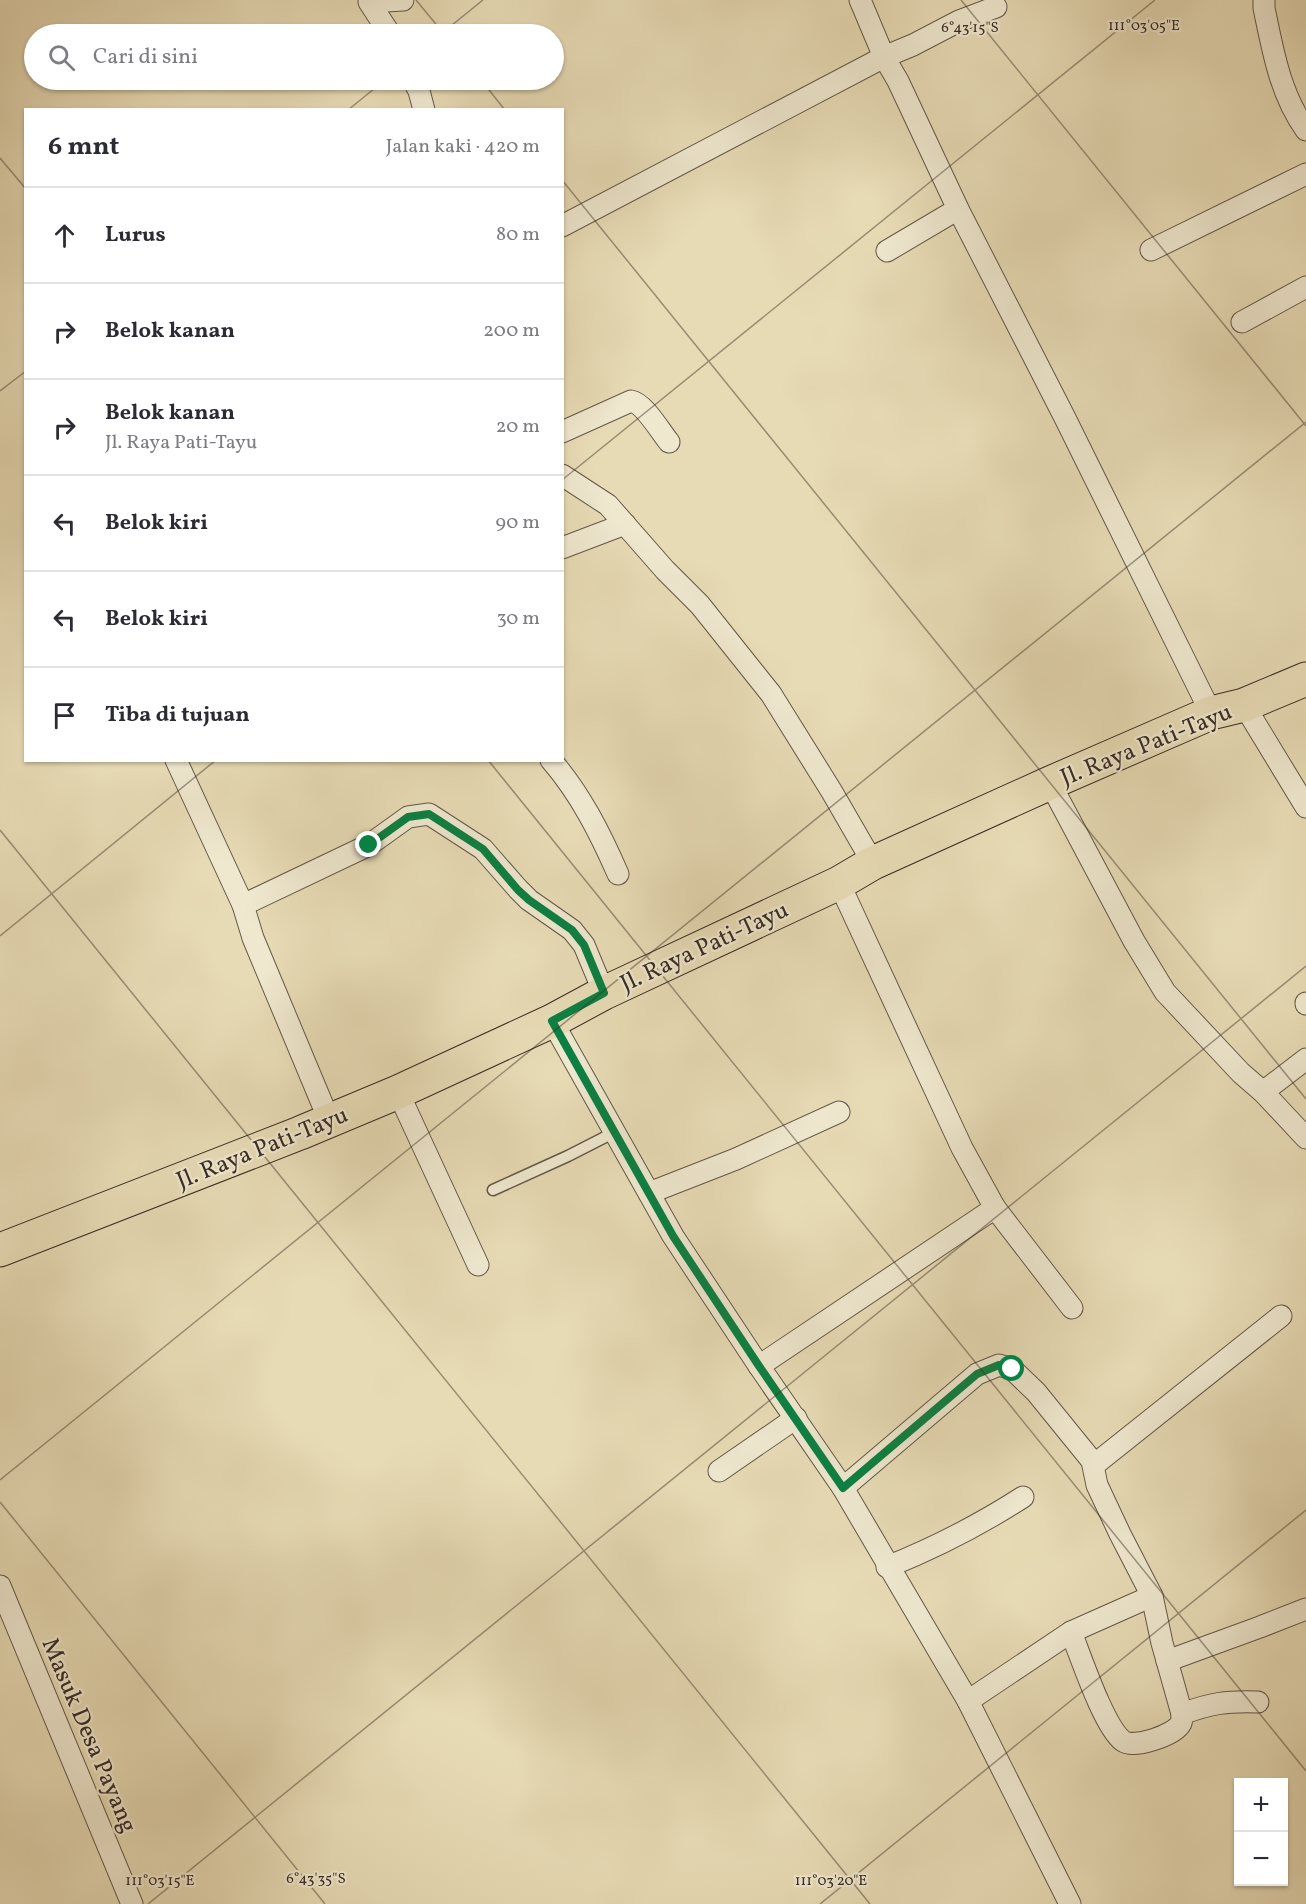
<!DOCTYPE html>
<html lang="id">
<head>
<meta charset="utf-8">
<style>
	:root { --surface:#fff; --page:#f2f2f3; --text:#2b2b33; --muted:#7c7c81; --line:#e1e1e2 }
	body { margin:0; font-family:Vollkorn,serif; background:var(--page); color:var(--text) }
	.controls { position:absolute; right:18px; bottom:18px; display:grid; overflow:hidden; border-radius:0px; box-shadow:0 2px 4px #0004 }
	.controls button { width:54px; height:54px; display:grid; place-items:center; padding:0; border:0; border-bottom:2px solid var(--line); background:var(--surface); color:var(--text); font:30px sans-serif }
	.stop { position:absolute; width:18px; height:18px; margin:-14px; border:4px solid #0b8043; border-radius:50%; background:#fff }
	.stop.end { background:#0b8043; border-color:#fff; box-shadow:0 2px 6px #0008 }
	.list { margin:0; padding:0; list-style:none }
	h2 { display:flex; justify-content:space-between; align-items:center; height:78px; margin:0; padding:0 24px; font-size:26px }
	h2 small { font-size:20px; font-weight:400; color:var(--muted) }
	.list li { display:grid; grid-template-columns:39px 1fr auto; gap:18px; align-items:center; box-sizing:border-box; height:96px; padding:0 24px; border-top:2px solid var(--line) }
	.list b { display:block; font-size:22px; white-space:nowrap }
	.list p { margin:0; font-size:20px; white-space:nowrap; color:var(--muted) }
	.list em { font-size:20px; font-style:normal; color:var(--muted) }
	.icon { flex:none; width:33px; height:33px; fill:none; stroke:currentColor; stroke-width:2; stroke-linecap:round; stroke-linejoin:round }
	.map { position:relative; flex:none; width:1306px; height:1904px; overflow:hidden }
	.search { position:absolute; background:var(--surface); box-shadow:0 2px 4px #0004; left:24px; top:24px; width:540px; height:66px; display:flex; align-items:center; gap:15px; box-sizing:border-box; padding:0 21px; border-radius:33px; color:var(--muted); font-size:22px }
	.panel { position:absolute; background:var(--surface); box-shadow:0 2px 4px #0004; left:24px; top:108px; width:540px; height:654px; border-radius:0px }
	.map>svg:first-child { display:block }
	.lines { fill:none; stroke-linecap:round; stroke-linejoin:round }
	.lane-casing { stroke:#635848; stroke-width:13 }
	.street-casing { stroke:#635848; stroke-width:23 }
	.primary-casing { stroke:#372c24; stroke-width:35 }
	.lane { stroke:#efe8cf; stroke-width:10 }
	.street { stroke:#efe8cf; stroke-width:21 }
	.primary { stroke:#e7dbb5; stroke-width:33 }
	.route { stroke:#0b8043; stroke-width:8 }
	.ticks { fill:none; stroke:#372c24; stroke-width:1.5; stroke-opacity:0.45 }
	.labels { text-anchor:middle; stroke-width:4.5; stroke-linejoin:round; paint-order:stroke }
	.street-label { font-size:24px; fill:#372c24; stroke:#efe8cf }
	.ticks-label { font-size:15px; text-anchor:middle; fill:#372c24; stroke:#efe8cf; stroke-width:4.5; stroke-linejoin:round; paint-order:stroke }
</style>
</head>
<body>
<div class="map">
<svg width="1306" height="1904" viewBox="0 0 1306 1904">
	<rect width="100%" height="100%" fill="#e7dbb5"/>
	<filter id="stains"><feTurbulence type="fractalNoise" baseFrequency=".00333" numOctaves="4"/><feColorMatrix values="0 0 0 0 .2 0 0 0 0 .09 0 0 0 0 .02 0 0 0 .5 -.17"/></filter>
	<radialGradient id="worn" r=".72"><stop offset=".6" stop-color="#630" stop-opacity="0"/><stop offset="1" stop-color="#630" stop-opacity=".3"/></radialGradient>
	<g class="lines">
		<!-- lane casing -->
		<g class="lane-casing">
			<polyline id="lane" points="493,1190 568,1156 615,1132"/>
		</g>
		<!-- street casing -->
		<g class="street-casing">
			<g id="street">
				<polyline points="860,0 884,57 898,81 958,209 1065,418 1211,713"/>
				<path d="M1264,0V8C1273,51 1280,94 1306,130"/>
				<polyline points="390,34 369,2 403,0"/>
				<polyline points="413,80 419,91 424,110"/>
				<polyline points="562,226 884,57 913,45 959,21 996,7"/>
				<polyline points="1151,250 1306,174"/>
				<polyline points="887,251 958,209"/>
				<polyline points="1242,322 1306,287"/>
				<path d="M562,432L631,401C644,403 660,431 669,442"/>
				<polyline points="562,475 608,505 665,570 700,605 771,694 832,792 873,863"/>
				<polyline points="562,548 625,524"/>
				<polyline points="1244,705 1306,807"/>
				<polyline points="176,760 243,905 253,938 329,1120"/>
				<path d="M551,760C581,795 600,833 618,874"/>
				<polyline points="1050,783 1134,941 1165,992 1241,1073 1263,1092 1306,1138"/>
				<polyline points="839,883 962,1148 995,1208"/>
				<polyline points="243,905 369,845 408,817 429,814 483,849 518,889 529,900 572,930 584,945 604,993"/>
				<polyline points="1306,1003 1306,1004"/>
				<polyline points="552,1021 673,1236 759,1366 843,1488 968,1701 1070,1904"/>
				<polyline points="398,1092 478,1265"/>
				<polyline points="1263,1092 1306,1059"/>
				<polyline points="649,1193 736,1159 839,1112"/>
				<polyline points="759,1366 995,1208 1072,1308"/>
				<polyline points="1094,1465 1281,1316"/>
				<polyline points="719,1471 796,1418"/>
				<path d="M843,1488L977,1374L999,1365L1012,1369L1036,1392L1092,1461L1097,1485L1120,1534L1152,1596L1162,1643L1182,1714C1182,1716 1182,1720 1181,1723C1175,1735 1134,1749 1123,1741C1104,1727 1081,1657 1071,1632"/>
				<path d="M887,1567C937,1547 978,1526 1023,1497"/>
				<polyline points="0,1586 132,1904"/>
				<polyline points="1167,1661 1260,1627 1306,1609"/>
				<polyline points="968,1701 1071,1632 1152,1596"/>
				<path d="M1182,1714C1211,1703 1226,1701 1258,1702"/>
			</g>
		</g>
		<!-- primary casing -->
		<g class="primary-casing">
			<polyline id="primary" points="0,1250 300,1133 398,1092 552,1021 604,993 839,883 873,863 1050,783 1211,713 1244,705 1306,679"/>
		</g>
		<!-- lane -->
		<use href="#lane" class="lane"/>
		<!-- street -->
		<use href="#street" class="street"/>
		<!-- primary -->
		<use href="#primary" class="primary"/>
	</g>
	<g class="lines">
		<!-- route -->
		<polyline class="route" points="369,845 408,817 429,814 483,849 518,890 529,900 572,930 584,945 604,993 552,1021 673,1236 759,1366 843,1488 977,1374 999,1365 1012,1369"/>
	</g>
	<!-- ticks -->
	<path class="ticks" d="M416,0L444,34M961,0L1306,426M441,34L483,0M481,80L505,110M348,110L385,80M0,158L26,189M562,180L1306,1099M0,391L26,371M562,480L1155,0M488,760L1306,1771M0,830L870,1904M0,936L216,760M0,1480L1306,422M0,1502L325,1904M148,1904L1306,966M820,1904L1306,1510"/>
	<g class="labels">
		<!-- street labels -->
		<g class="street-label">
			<text transform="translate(1146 744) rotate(-22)" y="8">Jl. Raya Pati-Tayu</text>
			<text transform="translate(704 946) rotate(-25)" y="8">Jl. Raya Pati-Tayu</text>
			<text transform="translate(262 1147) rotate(-22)" y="8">Jl. Raya Pati-Tayu</text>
			<text transform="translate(90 1735) rotate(67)" y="8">Masuk Desa Payang</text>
		</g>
	</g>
	<g class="ticks-label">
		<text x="1144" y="30">111°03'05"E</text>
		<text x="970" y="32">6°43'15"S</text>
		<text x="316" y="1883">6°43'35"S</text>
		<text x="160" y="1885">111°03'15"E</text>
		<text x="831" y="1885">111°03'20"E</text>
	</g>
	<rect width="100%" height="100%" filter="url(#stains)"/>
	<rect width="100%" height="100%" fill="url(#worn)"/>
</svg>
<div class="controls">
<button>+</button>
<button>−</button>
</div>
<div class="stop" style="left:1012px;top:1369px"></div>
<div class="stop end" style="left:369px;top:845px"></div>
<div class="search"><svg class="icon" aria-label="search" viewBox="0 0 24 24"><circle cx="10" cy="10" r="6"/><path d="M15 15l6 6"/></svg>Cari di sini</div>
<section class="panel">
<h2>6 mnt<small>Jalan kaki · 420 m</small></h2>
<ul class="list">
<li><svg class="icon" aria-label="ahead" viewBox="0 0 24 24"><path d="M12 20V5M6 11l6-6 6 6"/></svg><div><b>Lurus</b></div><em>80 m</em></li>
<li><svg class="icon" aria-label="right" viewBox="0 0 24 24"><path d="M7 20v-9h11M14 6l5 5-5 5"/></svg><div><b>Belok kanan</b></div><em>200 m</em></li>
<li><svg class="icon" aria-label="right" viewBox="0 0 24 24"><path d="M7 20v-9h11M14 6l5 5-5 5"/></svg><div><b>Belok kanan</b><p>Jl. Raya Pati-Tayu</p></div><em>20 m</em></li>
<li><svg class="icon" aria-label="left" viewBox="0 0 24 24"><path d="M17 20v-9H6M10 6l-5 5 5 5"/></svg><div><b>Belok kiri</b></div><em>90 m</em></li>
<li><svg class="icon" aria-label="left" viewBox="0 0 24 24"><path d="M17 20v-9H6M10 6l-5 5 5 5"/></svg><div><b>Belok kiri</b></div><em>30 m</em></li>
<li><svg class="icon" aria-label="arrive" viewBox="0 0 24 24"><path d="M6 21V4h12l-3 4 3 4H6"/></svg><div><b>Tiba di tujuan</b></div></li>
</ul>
</section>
</div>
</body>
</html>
